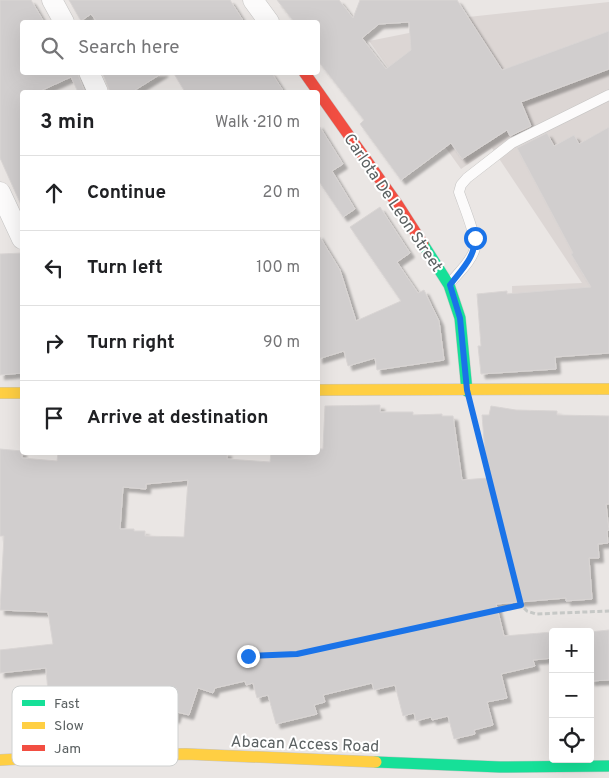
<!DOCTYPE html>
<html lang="en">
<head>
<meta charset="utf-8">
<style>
	:root { --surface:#fff; --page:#f2f2f2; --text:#202124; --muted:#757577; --line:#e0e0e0 }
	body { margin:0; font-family:Overpass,sans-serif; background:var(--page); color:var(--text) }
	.controls { position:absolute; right:15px; bottom:15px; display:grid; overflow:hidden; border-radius:5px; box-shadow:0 5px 20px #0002 }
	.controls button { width:45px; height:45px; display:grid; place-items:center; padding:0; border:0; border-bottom:1px solid var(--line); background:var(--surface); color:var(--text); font:25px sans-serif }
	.stop { position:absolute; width:15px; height:15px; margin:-11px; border:4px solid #1a73e8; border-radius:50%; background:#fff }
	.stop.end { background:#1a73e8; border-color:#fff; box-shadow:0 1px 5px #0008 }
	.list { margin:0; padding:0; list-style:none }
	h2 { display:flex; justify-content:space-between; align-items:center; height:65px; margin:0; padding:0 20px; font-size:21px }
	h2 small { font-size:16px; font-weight:400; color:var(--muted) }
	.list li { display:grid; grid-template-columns:32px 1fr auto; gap:15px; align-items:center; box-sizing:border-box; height:75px; padding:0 20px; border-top:1px solid var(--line) }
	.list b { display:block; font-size:19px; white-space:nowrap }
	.list em { font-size:16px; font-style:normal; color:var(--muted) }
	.icon { flex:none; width:28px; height:28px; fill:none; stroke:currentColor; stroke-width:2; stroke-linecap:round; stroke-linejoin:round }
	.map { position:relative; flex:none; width:609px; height:778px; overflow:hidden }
	.search { position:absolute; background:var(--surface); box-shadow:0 5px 20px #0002; left:20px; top:20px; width:300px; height:55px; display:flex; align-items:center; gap:12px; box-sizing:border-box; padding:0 18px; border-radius:5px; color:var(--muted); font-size:19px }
	.panel { position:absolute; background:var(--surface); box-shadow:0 5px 20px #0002; left:20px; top:90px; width:300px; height:365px; border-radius:5px }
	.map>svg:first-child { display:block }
	.education { fill:#dcd6d4 }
	.building { fill:#d1cece; stroke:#d9d5d4; fill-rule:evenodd; filter:url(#shadow) }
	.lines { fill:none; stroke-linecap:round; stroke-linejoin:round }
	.lane-casing { stroke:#c5c4c3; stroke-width:11 }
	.street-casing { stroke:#c5c4c3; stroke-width:21 }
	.fast-casing { stroke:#c6c5c4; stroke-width:12 }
	.slow-casing { stroke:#c6c5c4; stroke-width:12 }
	.jam-casing { stroke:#c6c5c4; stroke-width:12 }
	.path { stroke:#c6c8c6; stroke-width:3; stroke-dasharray:5 2.5; stroke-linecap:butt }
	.lane { stroke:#fcfbfb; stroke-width:10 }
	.street { stroke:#fcfbfb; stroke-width:20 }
	.fast { stroke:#16e098; stroke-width:11 }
	.slow { stroke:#ffcf43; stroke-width:11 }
	.jam { stroke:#f24e42; stroke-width:11 }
	.route { stroke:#1a73e8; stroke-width:6 }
	.labels { text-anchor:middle; stroke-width:4; stroke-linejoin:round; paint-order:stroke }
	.street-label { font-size:16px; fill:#5b6162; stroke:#fff }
	.key { fill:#fff; stroke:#ced0d0; stroke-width:1 }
	.key-label { font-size:14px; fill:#5b6162 }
</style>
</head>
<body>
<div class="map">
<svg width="609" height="778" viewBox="0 0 609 778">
	<defs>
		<filter id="shadow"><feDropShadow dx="4.5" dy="4.5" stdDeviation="1" flood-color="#0004"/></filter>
	</defs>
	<rect width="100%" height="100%" fill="#eae6e4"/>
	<!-- education -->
	<polygon class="education" points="609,2 609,325 513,332 512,286 582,283 492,148 461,169 369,41 449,25 468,17"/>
	<!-- building -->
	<g class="building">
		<polygon points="0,0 31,0 44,22 22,22 22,72 77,72 85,92 78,92 71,77 38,92 22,92 22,207 0,158"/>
		<polygon points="69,0 230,0 244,22 97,22 91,14 81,21"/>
		<path d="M277,0H339L353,18L360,0H457L502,70L609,31V69L521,102L531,126L510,136L507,130L462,159L451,143L401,180L360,124L364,120L318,61V22H294ZM409,22L411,50L386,69L362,38L379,24Z"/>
		<polygon points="102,72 164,72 132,92 110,92"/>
		<polygon points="173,72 271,72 284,92 185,92"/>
		<polygon points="318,124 343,164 332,171 355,209 343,217 318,180"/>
		<polygon points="609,127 609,353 555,357 556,369 481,374 478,346 481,346 477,294 507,291 507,294 591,287 571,254 573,253 517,148 547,133 554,146 574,135 579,144"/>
		<polygon points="380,207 410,253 397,262 418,293 424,290 439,321 444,360 377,370 375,358 348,366 344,351 318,359 318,234 340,270 356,321 401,301 350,227"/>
		<polygon points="22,253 22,373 0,375 0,254"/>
		<path d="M380,405V412H413V415L442,414V416H453L462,480L487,478L482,415H489L491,406L516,410L557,411V415L609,416V504H606L609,530L607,531L608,543L598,544L599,558H589L592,599L566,601V598L496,604L504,636L553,632V658L533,660L535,666L501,674L507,698L487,702L493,725L474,730L475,734L454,739L448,716L432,720L431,717L416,721L414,713L403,716L395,685L374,690L372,683L323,695L325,702L314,705L317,714L276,724L268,695L257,698L253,683L246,685L245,681L215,688L213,693L198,688L189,715L177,712L175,719L145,708L144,720L131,718L133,737L105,738V726L94,727L93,717H50L46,668L0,673V650L53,644L48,612L0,610L4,536H0V449L22,451V458L57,461L58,452H227V459L270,462L271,452H318V449H323L325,406ZM188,480L184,537L145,536V531H134V529H120L123,487L146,489V484Z"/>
		<polygon points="609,630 609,680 590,681 590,632"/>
	</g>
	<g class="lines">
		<!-- lane casing -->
		<g class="lane-casing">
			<path id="lane" d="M450,283C458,273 472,261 475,248C477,237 463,204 459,192L461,185L467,178L512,143L609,95"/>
		</g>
		<!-- street casing -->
		<g class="street-casing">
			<g id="street">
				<polyline points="52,0 64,22"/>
				<polyline points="253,0 269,22"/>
				<polyline points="89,72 98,92"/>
				<polyline points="0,192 22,239"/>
			</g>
		</g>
		<!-- fast casing -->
		<g class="fast-casing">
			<g id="fast">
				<polyline points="423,244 449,285 460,318 467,391"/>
				<polyline points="376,762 500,767 609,766"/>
			</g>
		</g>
		<!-- slow casing -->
		<g class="slow-casing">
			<g id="slow">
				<polyline points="318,390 609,389"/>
				<polyline points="0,393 22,393"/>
				<polyline points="0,760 90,755 186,754 376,762"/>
			</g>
		</g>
		<!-- jam casing -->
		<g class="jam-casing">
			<polyline id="jam" points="304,72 398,205 423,244"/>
		</g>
		<!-- path -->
		<g class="path">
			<polyline points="472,413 521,605 527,611 536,614 609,611"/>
			<polyline points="248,656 297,654 521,605"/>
		</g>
		<!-- lane -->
		<use href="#lane" class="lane"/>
		<!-- street -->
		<use href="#street" class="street"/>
		<!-- fast -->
		<use href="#fast" class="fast"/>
		<!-- slow -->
		<use href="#slow" class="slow"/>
		<!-- jam -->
		<use href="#jam" class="jam"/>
	</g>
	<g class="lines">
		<!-- route -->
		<path class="route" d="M248,656L297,654L521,605L467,390L460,318L450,285C461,270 475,258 475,238"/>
	</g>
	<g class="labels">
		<!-- street labels -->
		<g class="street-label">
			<text transform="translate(394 202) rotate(56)" y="6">Carlota De Leon Street</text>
			<text transform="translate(305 743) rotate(2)" y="6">Abacan Access Road</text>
		</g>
	</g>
	<!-- legend -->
	<rect x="12" y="686" width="166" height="80" rx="8" class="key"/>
	<rect x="22" y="700" width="23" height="6" fill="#16e098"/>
	<rect x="22" y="722" width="23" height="7" fill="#ffcf43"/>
	<rect x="22" y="745" width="23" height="6" fill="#f24e42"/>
	<g class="key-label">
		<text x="54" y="708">Fast</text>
		<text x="54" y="730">Slow</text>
		<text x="54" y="753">Jam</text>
	</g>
</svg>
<div class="controls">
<button>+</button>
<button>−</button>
<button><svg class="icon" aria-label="locate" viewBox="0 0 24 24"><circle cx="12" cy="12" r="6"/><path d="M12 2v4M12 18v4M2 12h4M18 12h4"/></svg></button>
</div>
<div class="stop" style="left:475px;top:238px"></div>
<div class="stop end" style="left:248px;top:656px"></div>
<div class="search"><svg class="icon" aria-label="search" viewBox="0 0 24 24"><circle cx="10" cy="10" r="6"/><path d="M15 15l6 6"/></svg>Search here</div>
<section class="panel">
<h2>3 min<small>Walk · 210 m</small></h2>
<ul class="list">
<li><svg class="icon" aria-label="ahead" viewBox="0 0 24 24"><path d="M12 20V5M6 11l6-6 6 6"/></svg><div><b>Continue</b></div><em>20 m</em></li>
<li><svg class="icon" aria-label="left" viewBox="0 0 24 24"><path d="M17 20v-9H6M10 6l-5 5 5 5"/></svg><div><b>Turn left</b></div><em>100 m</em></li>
<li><svg class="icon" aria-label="right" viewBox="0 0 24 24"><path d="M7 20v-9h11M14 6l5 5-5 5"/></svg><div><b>Turn right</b></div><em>90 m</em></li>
<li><svg class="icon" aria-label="arrive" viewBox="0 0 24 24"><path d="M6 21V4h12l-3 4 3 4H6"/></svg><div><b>Arrive at destination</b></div></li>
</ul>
</section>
</div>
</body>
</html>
